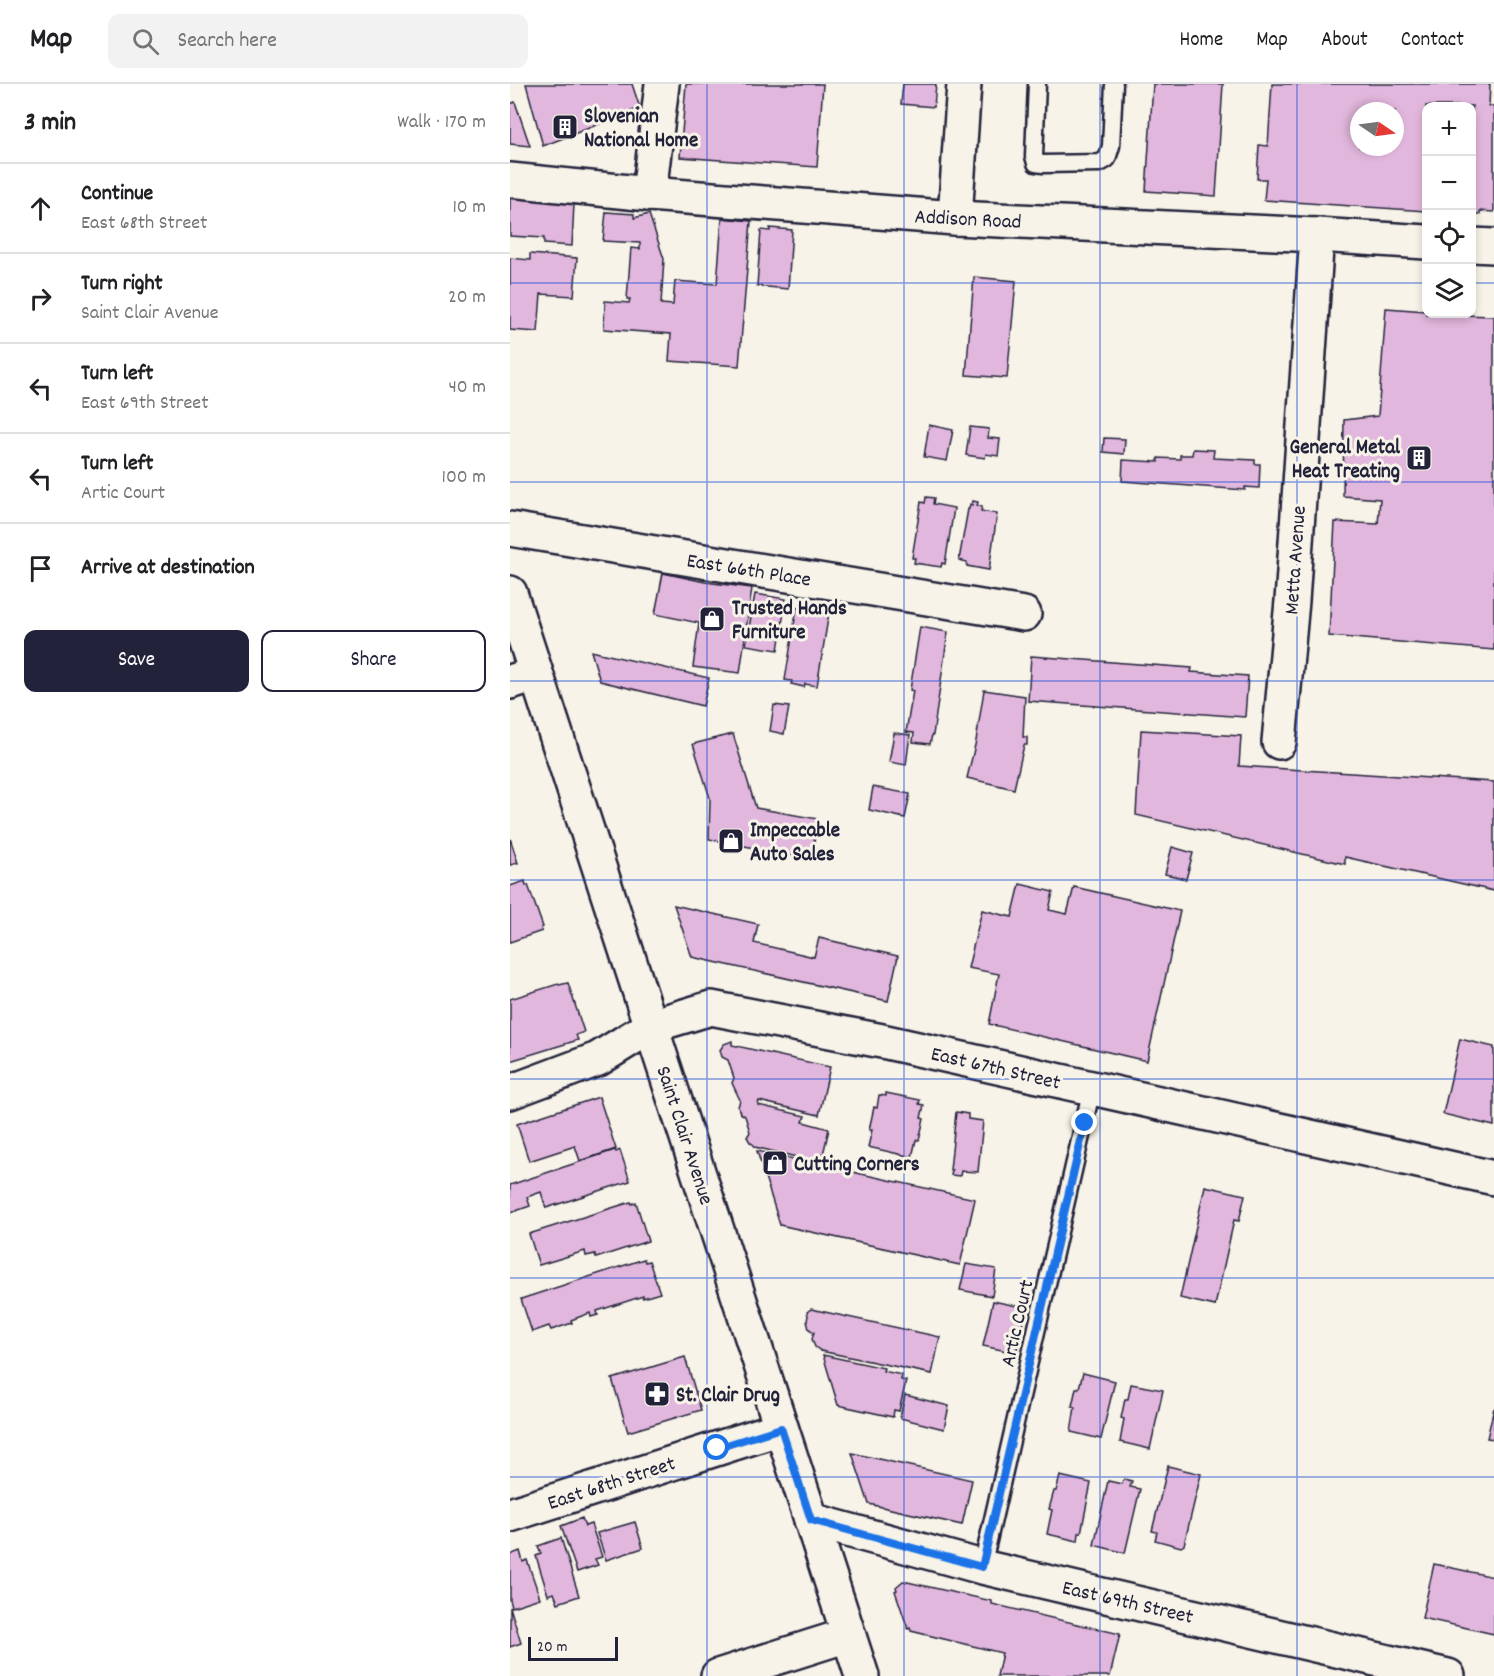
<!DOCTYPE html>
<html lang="en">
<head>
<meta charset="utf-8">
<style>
	:root { --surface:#fff; --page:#f2f2f2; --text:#202124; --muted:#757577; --line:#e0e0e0; --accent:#22223b }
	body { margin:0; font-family:Dekko,sans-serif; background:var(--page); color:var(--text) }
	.controls { position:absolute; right:18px; top:18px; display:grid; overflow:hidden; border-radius:12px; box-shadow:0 3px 9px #0003 }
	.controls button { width:54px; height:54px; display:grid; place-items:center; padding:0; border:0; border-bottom:2px solid var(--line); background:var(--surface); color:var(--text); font:30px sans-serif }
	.compass { position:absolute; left:840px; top:18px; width:54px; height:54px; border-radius:50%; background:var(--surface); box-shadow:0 3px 9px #0003; rotate:103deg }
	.scale { position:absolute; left:18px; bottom:15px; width:90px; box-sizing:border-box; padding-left:6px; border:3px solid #22223b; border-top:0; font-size:16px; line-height:21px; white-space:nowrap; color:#22223b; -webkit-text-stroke:4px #f7f3e8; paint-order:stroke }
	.stop { position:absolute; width:18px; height:18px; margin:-14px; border:4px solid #1a73e8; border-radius:50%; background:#fff }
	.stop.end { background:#1a73e8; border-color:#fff; box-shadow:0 2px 6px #0008 }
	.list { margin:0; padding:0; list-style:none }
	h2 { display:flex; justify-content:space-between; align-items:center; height:78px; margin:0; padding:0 24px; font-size:26px }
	h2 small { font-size:20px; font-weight:400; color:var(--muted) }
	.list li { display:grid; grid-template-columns:39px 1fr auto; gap:18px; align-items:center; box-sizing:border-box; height:90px; padding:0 24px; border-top:2px solid var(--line) }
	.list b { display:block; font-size:22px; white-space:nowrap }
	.list p { margin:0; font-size:20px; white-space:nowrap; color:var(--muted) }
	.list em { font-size:20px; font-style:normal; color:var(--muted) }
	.actions { display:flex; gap:12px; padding:18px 24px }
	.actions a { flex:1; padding:14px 0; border:2px solid var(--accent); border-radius:12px; text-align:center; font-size:21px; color:var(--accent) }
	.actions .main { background:var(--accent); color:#fff }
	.icon { flex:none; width:33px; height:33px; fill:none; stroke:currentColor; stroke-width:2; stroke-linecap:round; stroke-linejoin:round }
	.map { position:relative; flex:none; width:984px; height:1592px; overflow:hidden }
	header { display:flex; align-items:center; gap:36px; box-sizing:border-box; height:84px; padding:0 30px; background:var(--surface); border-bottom:2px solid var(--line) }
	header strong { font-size:28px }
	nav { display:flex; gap:33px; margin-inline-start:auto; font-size:21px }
	.search { width:420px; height:54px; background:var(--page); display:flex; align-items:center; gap:15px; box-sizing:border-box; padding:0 21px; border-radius:12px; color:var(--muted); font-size:22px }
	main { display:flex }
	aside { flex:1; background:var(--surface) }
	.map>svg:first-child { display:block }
	.building { fill:#e2b7dd; stroke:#22223b; stroke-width:1.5; fill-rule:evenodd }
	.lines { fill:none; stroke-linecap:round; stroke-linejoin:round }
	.lane-casing { stroke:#22223b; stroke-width:21 }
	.street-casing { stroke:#22223b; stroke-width:38 }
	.secondary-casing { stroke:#22223b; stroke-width:38 }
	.lane { stroke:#f7f3e8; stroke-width:16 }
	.street { stroke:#f7f3e8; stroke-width:33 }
	.secondary { stroke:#f7f3e8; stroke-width:33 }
	.route { stroke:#1a73e8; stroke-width:8 }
	.grid { fill:none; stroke:#1d4ed8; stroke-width:1.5; stroke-opacity:0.55 }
	.labels { text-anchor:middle; stroke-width:6; stroke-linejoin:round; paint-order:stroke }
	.poi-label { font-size:21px; font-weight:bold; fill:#22223b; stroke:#f7f3e8; text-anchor:start }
	.street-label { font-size:21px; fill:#22223b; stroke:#f7f3e8 }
</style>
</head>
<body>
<header>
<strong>Map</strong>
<div class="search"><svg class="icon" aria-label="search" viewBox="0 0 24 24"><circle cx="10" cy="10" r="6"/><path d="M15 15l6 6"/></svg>Search here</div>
<nav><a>Home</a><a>Map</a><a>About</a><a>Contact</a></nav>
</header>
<main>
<aside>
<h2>3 min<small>Walk · 170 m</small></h2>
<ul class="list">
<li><svg class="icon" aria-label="ahead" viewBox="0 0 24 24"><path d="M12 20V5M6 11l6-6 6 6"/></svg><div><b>Continue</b><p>East 68th Street</p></div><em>10 m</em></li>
<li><svg class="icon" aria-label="right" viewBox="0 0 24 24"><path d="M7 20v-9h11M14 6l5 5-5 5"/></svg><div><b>Turn right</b><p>Saint Clair Avenue</p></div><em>20 m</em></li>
<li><svg class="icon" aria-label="left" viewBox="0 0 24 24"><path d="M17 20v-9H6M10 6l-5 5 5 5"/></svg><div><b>Turn left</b><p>East 69th Street</p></div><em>40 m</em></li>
<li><svg class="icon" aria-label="left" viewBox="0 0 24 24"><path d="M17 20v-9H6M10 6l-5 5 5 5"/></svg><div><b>Turn left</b><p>Artic Court</p></div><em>100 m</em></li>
<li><svg class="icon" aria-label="arrive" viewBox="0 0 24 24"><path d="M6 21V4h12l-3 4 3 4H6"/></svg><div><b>Arrive at destination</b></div></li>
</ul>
<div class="actions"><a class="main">Save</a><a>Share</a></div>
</aside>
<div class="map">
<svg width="984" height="1592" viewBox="0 0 984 1592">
	<rect width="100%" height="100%" fill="#f7f3e8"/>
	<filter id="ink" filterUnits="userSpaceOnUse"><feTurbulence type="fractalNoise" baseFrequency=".0167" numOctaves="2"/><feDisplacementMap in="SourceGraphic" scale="12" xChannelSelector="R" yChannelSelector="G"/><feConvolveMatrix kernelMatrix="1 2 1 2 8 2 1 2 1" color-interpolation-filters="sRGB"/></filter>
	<g filter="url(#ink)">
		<!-- building -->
		<g class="building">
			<polygon points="16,0 122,0 130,24 33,62"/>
			<polygon points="176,0 313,0 307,83 170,73"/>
			<polygon points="393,0 426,0 424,23 391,20"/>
			<polygon points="643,0 713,0 706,112 636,107"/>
			<path d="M762,0H980L979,22H984V128L970,127V130H962V22H916V127L754,116L756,95H747L749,61L758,62ZM849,27H885V63H849Z"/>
			<polygon points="5,18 20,62 0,60 0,20"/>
			<polygon points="0,114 64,119 62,162 34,160 34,154 0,152"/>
			<polygon points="96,128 124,130 124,134 139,130 154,175 151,220 163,221 165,197 207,200 212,134 241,137 229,282 159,277 161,250 94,245 95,217 119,219 120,215 117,215 121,164 130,165 130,159 93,157"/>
			<polygon points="260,144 282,146 278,205 247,202 251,146 260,147"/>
			<polygon points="20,170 67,174 64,212 31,210 28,248 0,246 0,174 20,176"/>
			<polygon points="464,193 506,197 497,294 456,291"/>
			<polygon points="876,224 916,227 916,230 984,232 984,566 819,552 825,438 868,440 870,415 833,412 834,336 868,332"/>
			<polygon points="419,341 443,346 437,377 414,373"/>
			<polygon points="460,343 479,345 478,354 490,355 488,372 476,370 475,374 456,371"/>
			<polygon points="594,354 615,355 614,370 593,368"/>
			<polygon points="683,365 704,366 703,374 745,376 745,380 750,380 749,404 735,403 735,406 612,397 613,376 648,378 648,374 670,375 670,371 682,371"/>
			<polygon points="416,413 424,414 423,420 444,424 435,480 432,479 431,483 404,479 405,474 402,474 411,418 415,419"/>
			<polygon points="463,417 468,418 467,422 472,422 471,427 487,430 479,486 457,482 457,478 449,476 458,425 459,425 460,420 462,421"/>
			<polygon points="153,489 195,498 242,504 230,589 183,583 189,539 145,530"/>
			<polygon points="245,510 276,515 268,566 236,561"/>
			<polygon points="287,523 319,528 307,602 295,600 294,603 281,600 282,597 275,596"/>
			<polygon points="410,543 438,548 423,651 422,651 420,660 403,658 404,649 396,648 403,607 400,606"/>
			<polygon points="81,567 199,594 193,622 90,597"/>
			<polygon points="521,572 682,584 681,588 738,592 735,633 518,617"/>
			<polygon points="474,606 515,612 513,653 517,653 517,661 514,661 504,705 457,694 466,657"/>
			<polygon points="264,621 279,623 274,650 260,647"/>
			<polygon points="631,646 731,652 729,682 984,698 984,807 835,773 835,780 626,731"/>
			<polygon points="384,649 400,651 396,681 379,678"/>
			<polygon points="223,650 246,724 308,735 301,775 199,755 200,714 183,660"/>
			<polygon points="363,703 400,710 395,734 359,726"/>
			<polygon points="0,754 8,779 0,781"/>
			<polygon points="662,763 683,769 676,795 655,790"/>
			<polygon points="15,797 16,802 18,801 33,843 31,844 32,847 0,858 0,802"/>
			<polygon points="510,800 543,808 539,826 557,830 564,803 670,827 637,977 479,940 489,890 458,884 472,826 502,833"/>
			<polygon points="164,821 248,840 244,859 304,873 309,854 388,872 378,917 182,873"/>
			<polygon points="58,899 74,948 66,951 68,956 0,977 0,915 48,900 49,901"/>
			<polygon points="950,955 984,963 984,1042 933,1030"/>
			<polygon points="222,957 222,961 320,983 309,1031 249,1017 248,1021 295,1032 293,1038 319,1045 311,1079 245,1063 244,1061 240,1058 237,1053 240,1048 235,1032 230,1029 228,1023 230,1016 222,999 224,994 218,976 212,973 210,966 214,960"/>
			<polygon points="376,1009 410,1016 409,1020 414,1021 411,1034 414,1035 409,1056 406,1056 402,1073 358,1063 362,1046 359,1046 364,1023 367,1024 369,1011 376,1012"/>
			<polygon points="89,1013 106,1065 70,1077 65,1062 19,1077 7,1040"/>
			<polygon points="446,1028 458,1030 458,1035 473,1037 468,1088 451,1087 450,1092 441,1091 442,1086 440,1086"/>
			<polygon points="105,1066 106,1068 110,1066 120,1097 36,1124 31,1108 17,1113 20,1122 0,1129 0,1101"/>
			<polygon points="247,1067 465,1115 450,1181 270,1141"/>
			<polygon points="695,1102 735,1111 729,1137 724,1136 705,1222 670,1214"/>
			<polygon points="121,1118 122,1120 126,1118 138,1157 86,1174 85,1170 76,1172 75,1167 29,1181 19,1150"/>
			<polygon points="134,1175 135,1178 139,1177 150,1209 133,1214 133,1212 87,1227 88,1231 81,1233 80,1229 61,1236 62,1239 41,1246 39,1242 22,1248 11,1215"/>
			<polygon points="456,1180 486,1185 482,1212 450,1206"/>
			<polygon points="483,1217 516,1224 506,1269 473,1262"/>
			<polygon points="301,1225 430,1253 422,1290 311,1267 305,1263 302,1255 304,1248 299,1245 297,1237 298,1231 297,1228"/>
			<polygon points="313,1271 374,1284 373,1287 392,1291 391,1296 396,1297 389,1327 384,1326 383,1333 328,1321"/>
			<polygon points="175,1273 191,1326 118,1348 102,1295"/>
			<polygon points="573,1289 605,1297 591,1355 561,1348 565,1323 562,1322 566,1304 569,1304"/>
			<polygon points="621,1300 653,1306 640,1365 610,1358 614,1335 611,1334 615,1315 618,1315"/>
			<polygon points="395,1311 439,1322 434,1345 390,1334"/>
			<polygon points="984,1324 984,1355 977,1354"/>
			<polygon points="342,1369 462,1396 452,1441 359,1420"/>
			<polygon points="658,1382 691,1390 674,1461 671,1463 645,1456 647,1448 642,1447"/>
			<polygon points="550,1392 581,1399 571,1449 569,1449 568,1457 537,1450 542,1426 539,1425 544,1407 546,1407"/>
			<polygon points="614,1395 622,1397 620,1403 630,1405 615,1469 584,1461 598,1397 612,1400"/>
			<polygon points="72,1434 75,1442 81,1440 92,1473 85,1475 88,1481 67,1488 51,1442"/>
			<polygon points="125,1438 133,1464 96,1476 87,1449"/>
			<polygon points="51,1454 69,1512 48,1519 44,1509 38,1511 26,1472 31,1470 28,1462"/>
			<polygon points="10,1467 13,1478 17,1476 30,1514 2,1523 0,1516 0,1471"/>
			<polygon points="924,1480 984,1493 984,1550 912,1534"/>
			<polygon points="393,1497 482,1517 482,1520 610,1550 600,1592 487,1592 492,1569 401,1547 400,1544 398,1545 385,1507 387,1506 386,1503"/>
			<polygon points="0,1523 11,1559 0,1563"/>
		</g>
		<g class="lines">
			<!-- lane casing -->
			<g class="lane-casing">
				<g id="lane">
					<polyline points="527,0 524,72 526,79 533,80 590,79 597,75 601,62 604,0"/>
					<polyline points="472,1483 582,1004"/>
				</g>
			</g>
			<!-- street casing -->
			<g class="street-casing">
				<g id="street">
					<polyline points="0,96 139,110 445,134 807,151 916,158"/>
					<polyline points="139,110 152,0"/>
					<polyline points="445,134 454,0"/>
					<polyline points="962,161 984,162"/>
					<polyline points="0,445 514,530"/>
					<polyline points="0,598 26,590"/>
					<polyline points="769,658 782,517 807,151"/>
					<polyline points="0,1008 88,975 141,942 201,924 372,957 984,1094"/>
					<polyline points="0,1431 271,1344"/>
					<polyline points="301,1436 472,1483 938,1592"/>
					<polyline points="208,1592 338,1551"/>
				</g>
			</g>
			<!-- secondary casing -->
			<g class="secondary-casing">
				<polyline id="secondary" points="0,509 352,1592"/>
			</g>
			<!-- lane -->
			<use href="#lane" class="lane"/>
			<!-- street -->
			<use href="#street" class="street"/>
			<!-- secondary -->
			<use href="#secondary" class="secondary"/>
		</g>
	</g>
	<g class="lines" filter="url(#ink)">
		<!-- route -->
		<polyline class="route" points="207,1364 271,1344 301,1436 472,1483 575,1039"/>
	</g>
	<!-- grid -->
	<path class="grid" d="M197,0V1592M394,0V1592M590,0V1592M787,0V1592M0,199H916M962,199H984M0,398H984M0,597H984M0,796H984M0,995H984M0,1194H984M0,1393H984"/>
	<!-- icons -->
	<defs>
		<g id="building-square" transform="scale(1.35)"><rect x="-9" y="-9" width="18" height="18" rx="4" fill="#22223b" stroke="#f7f3e8"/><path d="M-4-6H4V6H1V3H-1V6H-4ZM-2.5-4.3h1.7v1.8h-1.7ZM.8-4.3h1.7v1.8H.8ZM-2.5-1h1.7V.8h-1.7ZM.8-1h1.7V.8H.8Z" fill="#fff"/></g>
		<g id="shop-square" transform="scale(1.35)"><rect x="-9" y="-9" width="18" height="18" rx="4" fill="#22223b" stroke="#f7f3e8"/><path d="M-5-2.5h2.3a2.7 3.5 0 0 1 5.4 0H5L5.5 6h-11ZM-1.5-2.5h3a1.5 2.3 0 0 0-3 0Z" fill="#fff"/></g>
		<g id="pharmacy-square" transform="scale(1.35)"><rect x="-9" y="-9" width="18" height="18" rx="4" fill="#22223b" stroke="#f7f3e8"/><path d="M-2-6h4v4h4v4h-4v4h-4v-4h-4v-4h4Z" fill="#fff"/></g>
	</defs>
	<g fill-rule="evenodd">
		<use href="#building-square" x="55" y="43"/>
		<use href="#building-square" x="909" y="374"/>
		<use href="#shop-square" x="202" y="535"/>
		<use href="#shop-square" x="221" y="757"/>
		<use href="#shop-square" x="265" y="1079"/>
		<use href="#pharmacy-square" x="147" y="1310"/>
	</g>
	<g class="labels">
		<!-- poi labels -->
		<g class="poi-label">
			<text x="74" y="38">Slovenian<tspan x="74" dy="24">National Home</tspan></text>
			<text x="890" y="369" text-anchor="end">General Metal<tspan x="890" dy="24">Heat Treating</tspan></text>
			<text x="222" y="530">Trusted Hands<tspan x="222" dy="24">Furniture</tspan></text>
			<text x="240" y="752">Impeccable<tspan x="240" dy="24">Auto Sales</tspan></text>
			<text x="284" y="1086">Cutting Corners</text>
			<text x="166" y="1317">St. Clair Drug</text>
		</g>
		<!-- street labels -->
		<g class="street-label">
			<text transform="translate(458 134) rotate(3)" y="7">Addison Road</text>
			<text transform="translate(784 476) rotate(-86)" y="7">Metta Avenue</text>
			<text transform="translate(239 485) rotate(9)" y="7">East 66th Place</text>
			<text transform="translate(486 983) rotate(13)" y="7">East 67th Street</text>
			<text transform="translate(176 1051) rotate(72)" y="7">Saint Clair Avenue</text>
			<text transform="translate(506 1239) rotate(-77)" y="7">Artic Court</text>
			<text transform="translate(101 1398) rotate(-18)" y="7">East 68th Street</text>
			<text transform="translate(618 1517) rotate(13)" y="7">East 69th Street</text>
		</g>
	</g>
</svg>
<div class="controls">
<button>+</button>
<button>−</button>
<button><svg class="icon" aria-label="locate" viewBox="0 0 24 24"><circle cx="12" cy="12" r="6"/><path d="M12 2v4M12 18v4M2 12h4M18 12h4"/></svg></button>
<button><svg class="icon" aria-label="layers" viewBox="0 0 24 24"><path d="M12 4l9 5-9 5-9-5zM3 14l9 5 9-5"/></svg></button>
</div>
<svg class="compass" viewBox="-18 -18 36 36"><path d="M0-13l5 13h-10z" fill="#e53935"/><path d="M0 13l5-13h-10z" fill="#757577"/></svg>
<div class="scale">20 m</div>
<div class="stop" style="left:207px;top:1364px"></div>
<div class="stop end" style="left:575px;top:1039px"></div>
</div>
</main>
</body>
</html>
